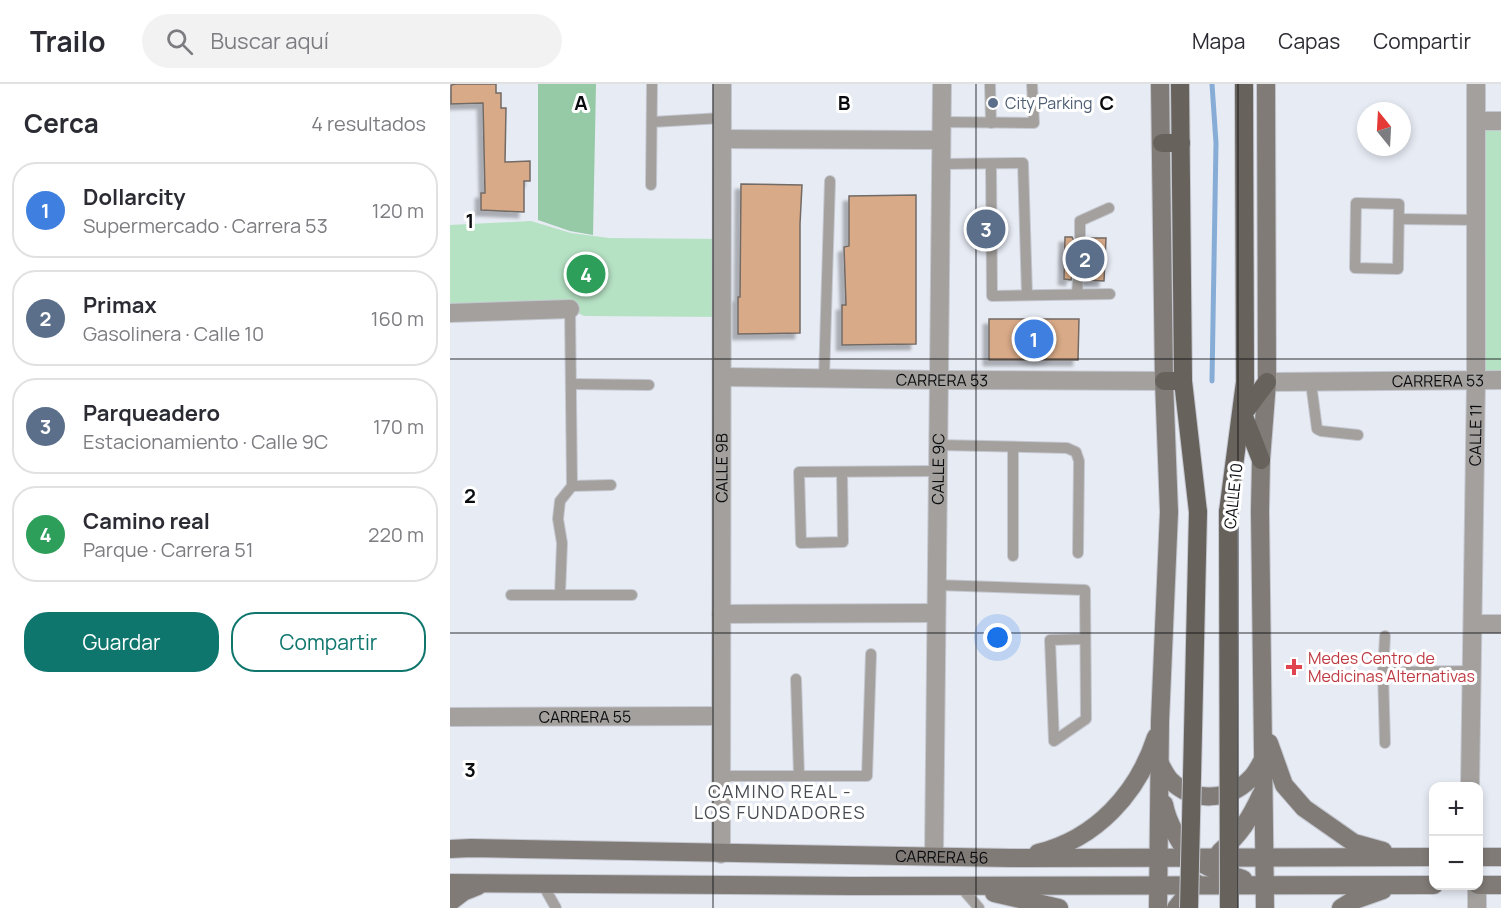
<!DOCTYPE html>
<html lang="es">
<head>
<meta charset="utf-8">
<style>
	:root { --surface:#fff; --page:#f2f2f3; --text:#2b2b33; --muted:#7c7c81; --line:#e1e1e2; --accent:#0f766e }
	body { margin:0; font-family:Manrope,sans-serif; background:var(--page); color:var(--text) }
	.controls { position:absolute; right:18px; bottom:18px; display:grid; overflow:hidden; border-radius:12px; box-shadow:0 3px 9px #0003 }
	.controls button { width:54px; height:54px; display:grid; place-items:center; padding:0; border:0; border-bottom:2px solid var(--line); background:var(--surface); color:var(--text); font:30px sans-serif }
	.compass { position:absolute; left:907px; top:18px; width:54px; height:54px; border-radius:50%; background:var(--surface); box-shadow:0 3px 9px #0003; rotate:342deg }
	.you { position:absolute; left:548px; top:554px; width:21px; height:21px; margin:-15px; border:4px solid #fff; border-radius:50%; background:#1a73e8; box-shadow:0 0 0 9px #1a73e833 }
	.badge { display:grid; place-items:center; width:39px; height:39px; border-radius:50%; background:var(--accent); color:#fff; font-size:20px; font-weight:700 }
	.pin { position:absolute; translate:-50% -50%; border:3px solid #fff; box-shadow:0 2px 6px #0006 }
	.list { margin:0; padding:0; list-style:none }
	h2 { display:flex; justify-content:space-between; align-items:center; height:78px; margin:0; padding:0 24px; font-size:26px }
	h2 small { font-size:20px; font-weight:400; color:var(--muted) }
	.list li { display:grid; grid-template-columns:39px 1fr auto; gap:18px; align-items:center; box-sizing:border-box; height:96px; margin:0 12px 12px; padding:0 12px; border:2px solid var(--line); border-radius:24px }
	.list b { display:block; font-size:22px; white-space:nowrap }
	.list p { margin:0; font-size:20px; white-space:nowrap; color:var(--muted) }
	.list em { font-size:20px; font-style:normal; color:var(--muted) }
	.actions { display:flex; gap:12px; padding:18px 24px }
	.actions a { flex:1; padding:14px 0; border:2px solid var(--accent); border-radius:24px; text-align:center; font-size:21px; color:var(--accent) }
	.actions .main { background:var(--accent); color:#fff }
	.icon { flex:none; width:33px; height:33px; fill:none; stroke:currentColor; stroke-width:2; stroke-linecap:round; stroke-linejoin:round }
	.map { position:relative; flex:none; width:1051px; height:824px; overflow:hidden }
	header { display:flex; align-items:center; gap:36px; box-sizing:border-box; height:84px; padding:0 30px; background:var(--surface); border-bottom:2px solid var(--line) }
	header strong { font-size:28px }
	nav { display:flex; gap:33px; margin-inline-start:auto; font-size:21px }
	.search { width:420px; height:54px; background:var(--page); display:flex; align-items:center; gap:15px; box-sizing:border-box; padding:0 21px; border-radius:33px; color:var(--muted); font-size:22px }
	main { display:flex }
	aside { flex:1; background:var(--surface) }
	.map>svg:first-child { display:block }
	.green { fill:#b6e2c4 }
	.forest { fill:#96c9a6 }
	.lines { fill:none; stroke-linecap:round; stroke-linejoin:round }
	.stream { stroke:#87add6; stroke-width:5 }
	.building { fill:#d9aa87; stroke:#726a65; stroke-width:1.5; filter:url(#shadow) }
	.lane-casing { stroke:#c4c7cf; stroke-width:12 }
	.street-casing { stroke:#c4c7cf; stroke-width:20 }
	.secondary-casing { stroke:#c4c7cf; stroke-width:20 }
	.primary-casing { stroke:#c4c7cf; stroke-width:20 }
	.lane { stroke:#a3a09d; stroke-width:10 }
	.street { stroke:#a3a09d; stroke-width:18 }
	.secondary { stroke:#807b77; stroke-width:18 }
	.primary { stroke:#68625d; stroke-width:18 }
	.primary-bridge-casing { stroke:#c4c7cf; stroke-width:20; stroke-linecap:butt }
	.primary-bridge { stroke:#68625d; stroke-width:18 }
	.grid { fill:none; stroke:#0b0c0f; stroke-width:1.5; stroke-opacity:0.55 }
	.service-dot { fill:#5c6f8a; stroke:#fff; stroke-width:2 }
	.health-dot { fill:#e0444e; stroke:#fff; stroke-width:2 }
	.labels { text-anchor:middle; stroke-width:6; stroke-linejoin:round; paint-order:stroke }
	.service-label { font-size:16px; fill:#4e5e75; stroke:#fff; text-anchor:start }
	.street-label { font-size:16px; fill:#0b0c0f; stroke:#fff }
	.health-label { font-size:16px; fill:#be3a42; stroke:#fff; text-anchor:start }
	.neighbourhood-label { font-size:18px; letter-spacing:1.5px; fill:#474b52; stroke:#fff }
	.grid-label { font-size:20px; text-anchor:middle; font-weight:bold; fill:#0b0c0f; stroke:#fff; stroke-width:6; stroke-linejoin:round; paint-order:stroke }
</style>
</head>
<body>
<header>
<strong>Trailo</strong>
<div class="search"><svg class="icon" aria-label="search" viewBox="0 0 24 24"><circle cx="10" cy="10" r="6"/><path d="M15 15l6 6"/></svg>Buscar aquí</div>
<nav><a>Mapa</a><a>Capas</a><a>Compartir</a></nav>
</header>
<main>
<aside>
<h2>Cerca<small>4 resultados</small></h2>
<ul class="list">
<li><span class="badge" style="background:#3f7fe0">1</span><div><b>Dollarcity</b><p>Supermercado · Carrera 53</p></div><em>120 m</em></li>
<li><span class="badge" style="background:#5c6f8a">2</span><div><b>Primax</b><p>Gasolinera · Calle 10</p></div><em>160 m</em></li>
<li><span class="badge" style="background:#5c6f8a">3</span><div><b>Parqueadero</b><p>Estacionamiento · Calle 9C</p></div><em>170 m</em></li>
<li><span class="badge" style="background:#2e9e5b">4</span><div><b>Camino real</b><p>Parque · Carrera 51</p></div><em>220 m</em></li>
</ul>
<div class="actions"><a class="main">Guardar</a><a>Compartir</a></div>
</aside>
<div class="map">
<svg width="1051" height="824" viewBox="0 0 1051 824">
	<defs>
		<filter id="shadow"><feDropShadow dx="-5.5" dy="5.5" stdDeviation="1.5" flood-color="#0004"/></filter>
	</defs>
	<rect width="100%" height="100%" fill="#e7ebf4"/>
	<!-- green -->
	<g class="green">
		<polygon points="1026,37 1051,37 1051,296 1026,297"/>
		<polygon points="81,137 121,149 159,154 272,155 272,233 134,232 120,225 0,229 0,141"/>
	</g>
	<!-- forest -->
	<polygon class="forest" points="88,0 146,0 143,151 120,147 88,136"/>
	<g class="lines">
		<!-- stream -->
		<polyline class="stream" points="762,297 766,59 762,0"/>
	</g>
	<!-- building -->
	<g class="building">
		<polygon points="6,0 46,0 46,9 51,9 51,24 56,24 55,78 80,77 80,97 74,97 74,128 31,126 31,109 35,109 33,19 1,20 1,1"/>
		<polygon points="291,100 352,101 350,140 350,249 288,250 288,213 290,213"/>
		<polygon points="466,111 466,260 392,261 392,221 396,221 394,163 399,162 399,112"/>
		<polygon points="615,153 622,153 624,157 629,160 634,159 637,154 656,154 654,197 635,196 633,190 628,189 622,191 621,196 614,195"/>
		<polygon points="539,235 629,235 628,276 539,276"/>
	</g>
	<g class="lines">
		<!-- lane casing -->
		<g class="lane-casing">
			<g id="lane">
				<polyline points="540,0 541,39"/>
				<polyline points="202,38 272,34"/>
				<polyline points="492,38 584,39 582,0"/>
				<polyline points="491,80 573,79 577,211"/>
				<polyline points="541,81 542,212 660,210"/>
				<polyline points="201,101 202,0"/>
				<polygon points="906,119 949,120 948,185 905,184"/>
				<polyline points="949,135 1027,136"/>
				<polyline points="630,153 630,137 659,124"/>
				<polyline points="627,209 628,196"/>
				<polyline points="374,295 380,97"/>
				<polyline points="861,299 867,345 871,347 908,351"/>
				<polyline points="121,300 199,301"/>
				<polyline points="488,361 617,364 626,368 629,377 628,469"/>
				<polyline points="563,363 563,472"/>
				<polyline points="392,388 393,458 351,459 349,388 488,387"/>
				<polyline points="122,402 161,401"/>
				<polyline points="486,501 635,506 636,635 604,657 600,556 635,555"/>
				<polyline points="61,511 182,511"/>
				<polyline points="110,511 112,459 108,435 110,417 122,402 120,225"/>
				<polyline points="935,552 933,588 935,659"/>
				<polyline points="933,588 1022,587"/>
				<polyline points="346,595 349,692"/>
				<polyline points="271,692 417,692 421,570"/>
				<polyline points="93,801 106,824"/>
				<polyline points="510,802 529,824"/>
			</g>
		</g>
		<!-- street casing -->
		<g class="street-casing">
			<g id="street">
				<polyline points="1026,37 1051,37"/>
				<polyline points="273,55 491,56"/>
				<polyline points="0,229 120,225"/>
				<path id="s1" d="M272,293L490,296L714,297"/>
				<path id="s2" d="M817,298L1051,296"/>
				<polyline points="271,530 486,529"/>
				<polyline points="1023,540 1051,540"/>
				<path id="s3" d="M0,633L271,632"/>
				<path id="s4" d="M1020,702L1026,297V0"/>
				<path id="s5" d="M271,770L272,0"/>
				<path id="s6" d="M484,771L492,0"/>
				<polyline points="1027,802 1027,824"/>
			</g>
		</g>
		<!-- secondary casing -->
		<g class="secondary-casing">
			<g id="secondary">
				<polyline points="819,659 834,701 854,724 904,759 933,767"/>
				<path d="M710,680C713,685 716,692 720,696C743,719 778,717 800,695C806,690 809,682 813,676"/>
				<path d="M714,720C717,737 731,764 744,774C758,785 777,790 793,795"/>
				<path id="s7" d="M0,765L21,764L561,774L984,773"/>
				<path d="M770,768C790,750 800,735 811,711"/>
				<path d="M588,769C646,755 688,709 706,653"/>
				<polyline points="1028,773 1051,773"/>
				<polyline points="0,799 401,802 984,801"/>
				<polyline points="1028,801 1051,801"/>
				<polyline points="544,809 609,824"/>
				<polyline points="0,818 13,808 28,802"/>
				<polyline points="708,824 710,637 719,428 714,297 710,0"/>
				<polyline points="726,824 746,799"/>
				<polyline points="815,824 810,427 811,376 817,298 816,0"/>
				<polyline points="891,824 902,817 933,806"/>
			</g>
		</g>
		<!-- primary casing -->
		<g class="primary-casing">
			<g id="primary">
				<polyline points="730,0 733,297 748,428"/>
				<polyline points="712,59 731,59"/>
				<polyline points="714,297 733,297"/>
				<polyline points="811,376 793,330 817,298"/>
				<polyline points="778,428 795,298 794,0"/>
			</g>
		</g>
		<!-- lane -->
		<use href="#lane" class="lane"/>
		<!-- street -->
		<use href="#street" class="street"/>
		<!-- secondary -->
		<use href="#secondary" class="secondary"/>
		<!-- primary -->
		<use href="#primary" class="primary"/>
		<!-- primary-bridge casing -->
		<g class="primary-bridge-casing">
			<g id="primary-bridge">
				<polyline points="778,428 779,824"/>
				<polyline points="739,824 748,428"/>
			</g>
		</g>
		<!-- primary-bridge -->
		<use href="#primary-bridge" class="primary-bridge"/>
	</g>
	<!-- grid -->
	<path class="grid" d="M263,0V824M526,0V824M788,0V824M0,275H1051M0,549H1051"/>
	<!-- markers -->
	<circle class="service-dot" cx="543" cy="19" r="6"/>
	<path class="health-dot" d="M841 574h6v6h6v6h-6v6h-6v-6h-6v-6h6z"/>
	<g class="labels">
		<!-- service labels -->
		<g class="service-label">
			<text x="555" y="25">City Parking</text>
		</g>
		<!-- street labels -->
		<g class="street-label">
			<text dy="6" stroke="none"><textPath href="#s1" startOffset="220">CARRERA 53</textPath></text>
			<text dy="6" stroke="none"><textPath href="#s2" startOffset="171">CARRERA 53</textPath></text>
			<text dy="6" stroke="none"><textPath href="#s4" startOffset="351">CALLE 11</textPath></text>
			<text dy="6" stroke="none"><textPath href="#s5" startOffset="386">CALLE 9B</textPath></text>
			<text dy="6" stroke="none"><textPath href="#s6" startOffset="386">CALLE 9C</textPath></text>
			<text transform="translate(783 412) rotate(-84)" y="6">CALLE 10</text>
			<text dy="6" stroke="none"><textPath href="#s3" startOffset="135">CARRERA 55</textPath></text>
			<text dy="6" stroke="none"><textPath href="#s7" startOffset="492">CARRERA 56</textPath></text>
		</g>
		<!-- health labels -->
		<g class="health-label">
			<text x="858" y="580">Medes Centro de<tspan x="858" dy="18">Medicinas Alternativas</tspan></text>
		</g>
		<!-- neighbourhood labels -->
		<g class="neighbourhood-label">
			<text x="330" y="714">CAMINO REAL -<tspan x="330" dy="21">LOS FUNDADORES</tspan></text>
		</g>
	</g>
	<g class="grid-label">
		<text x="131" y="26">A</text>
		<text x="394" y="26">B</text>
		<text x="657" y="26">C</text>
		<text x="20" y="144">1</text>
		<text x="20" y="419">2</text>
		<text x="20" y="693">3</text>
	</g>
</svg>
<div class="controls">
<button>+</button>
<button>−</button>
</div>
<svg class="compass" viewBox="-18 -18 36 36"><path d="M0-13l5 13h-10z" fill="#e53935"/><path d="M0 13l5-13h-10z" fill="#7c7c81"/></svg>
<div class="you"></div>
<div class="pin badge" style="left:584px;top:255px;background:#3f7fe0">1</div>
<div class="pin badge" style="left:635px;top:175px;background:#5c6f8a">2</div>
<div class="pin badge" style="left:536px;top:145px;background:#5c6f8a">3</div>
<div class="pin badge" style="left:136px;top:190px;background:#2e9e5b">4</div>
</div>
</main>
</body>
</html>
